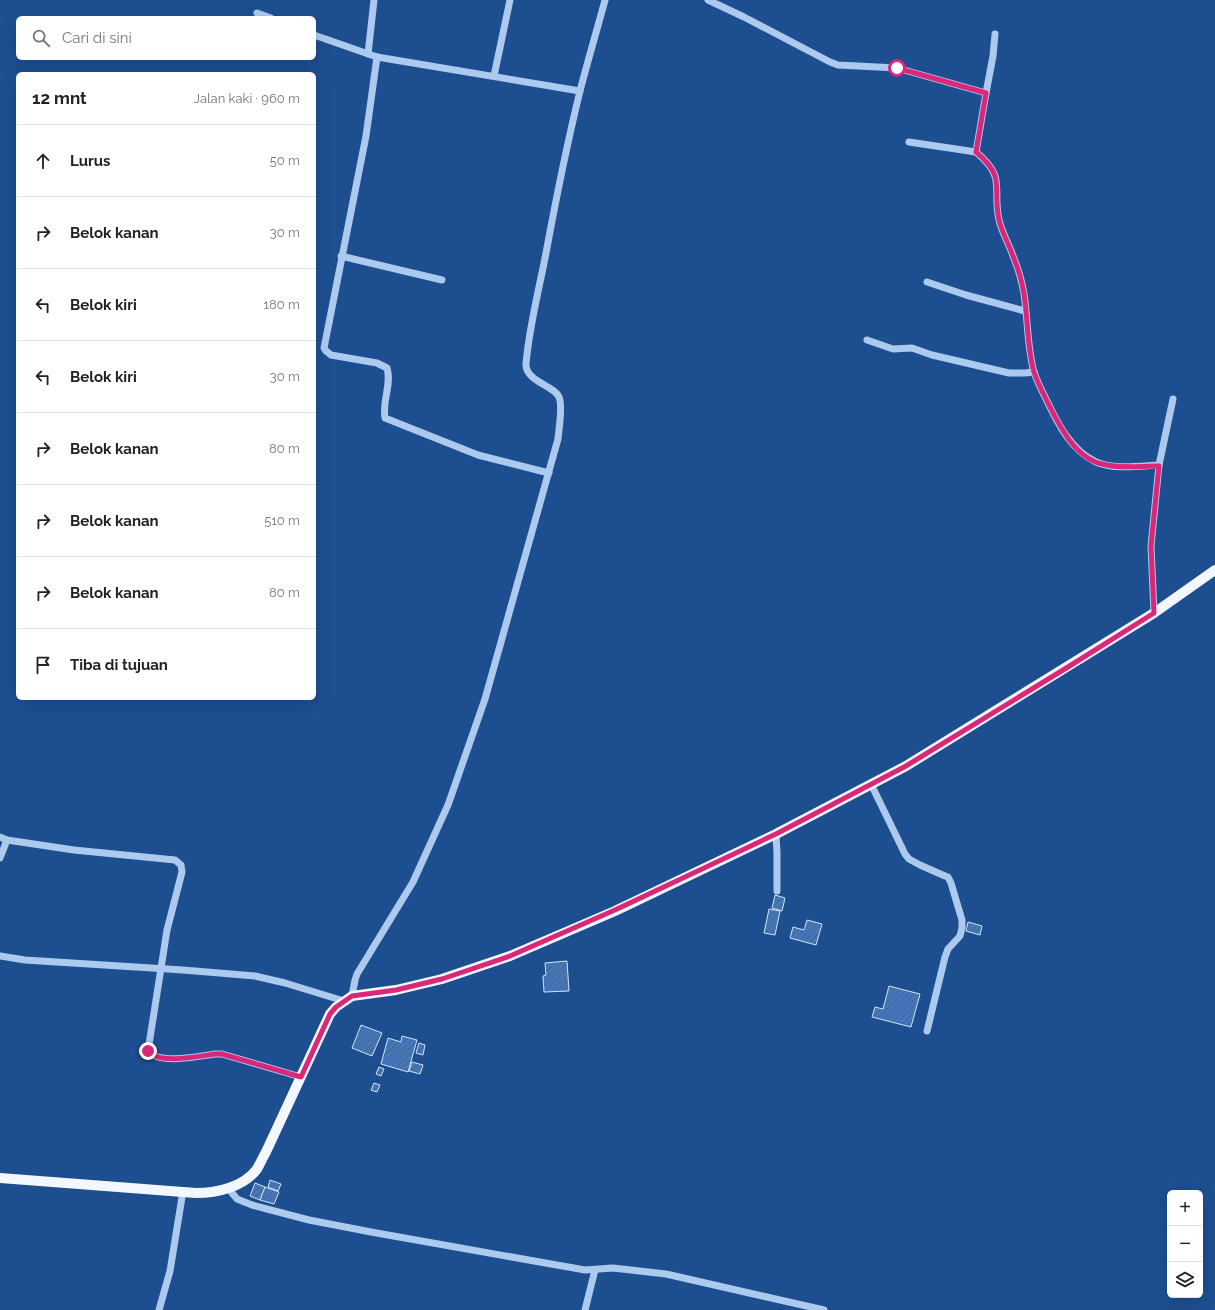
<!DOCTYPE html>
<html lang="id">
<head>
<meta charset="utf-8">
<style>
	:root { --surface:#fff; --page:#f2f2f2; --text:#222; --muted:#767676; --line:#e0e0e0 }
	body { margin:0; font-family:Raleway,sans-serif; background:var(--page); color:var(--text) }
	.controls { position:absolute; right:12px; bottom:12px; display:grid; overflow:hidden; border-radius:6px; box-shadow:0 4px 16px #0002 }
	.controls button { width:36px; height:36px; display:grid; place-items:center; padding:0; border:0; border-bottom:1px solid var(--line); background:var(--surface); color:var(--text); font:20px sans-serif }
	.stop { position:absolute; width:12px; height:12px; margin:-9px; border:3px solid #db2777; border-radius:50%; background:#fff }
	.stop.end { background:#db2777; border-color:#fff; box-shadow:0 1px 4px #0008 }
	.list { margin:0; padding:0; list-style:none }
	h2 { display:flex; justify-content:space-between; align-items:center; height:52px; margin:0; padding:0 16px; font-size:17px }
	h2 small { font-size:13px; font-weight:400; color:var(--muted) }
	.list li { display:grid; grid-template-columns:26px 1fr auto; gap:12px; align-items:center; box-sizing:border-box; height:72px; padding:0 16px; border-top:1px solid var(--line) }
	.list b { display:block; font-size:15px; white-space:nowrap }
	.list em { font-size:13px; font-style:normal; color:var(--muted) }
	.icon { flex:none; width:22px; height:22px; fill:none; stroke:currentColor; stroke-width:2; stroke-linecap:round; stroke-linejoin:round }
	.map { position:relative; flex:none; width:1215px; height:1310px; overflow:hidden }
	.search { position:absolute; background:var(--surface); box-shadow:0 4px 16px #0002; left:16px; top:16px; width:300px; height:44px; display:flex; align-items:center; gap:10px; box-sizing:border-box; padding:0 14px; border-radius:6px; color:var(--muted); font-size:15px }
	.panel { position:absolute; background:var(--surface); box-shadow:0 4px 16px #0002; left:16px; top:72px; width:300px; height:628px; border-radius:6px }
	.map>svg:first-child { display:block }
	.building { fill:url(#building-hatch); stroke:#d2e4fa }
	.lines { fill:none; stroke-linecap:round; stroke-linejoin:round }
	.minor { stroke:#acc9ee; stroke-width:7 }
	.major { stroke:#f3f7ff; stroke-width:10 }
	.route { stroke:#db2777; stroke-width:5 }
</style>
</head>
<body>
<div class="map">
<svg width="1215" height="1310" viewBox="0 0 1215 1310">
	<defs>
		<pattern id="building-hatch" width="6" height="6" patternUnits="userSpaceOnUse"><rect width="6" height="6" fill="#4577b8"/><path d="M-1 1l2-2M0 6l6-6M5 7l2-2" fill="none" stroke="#486282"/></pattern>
	</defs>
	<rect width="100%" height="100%" fill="#1d4e90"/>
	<!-- building -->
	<g class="building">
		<polygon points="775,895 785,898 782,911 772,908"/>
		<polygon points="769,909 780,911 775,935 764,933"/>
		<polygon points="807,920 822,924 816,945 790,938 793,927 804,930"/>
		<polygon points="968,922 982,926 980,935 966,931"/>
		<polygon points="567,961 569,991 544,992 543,976 546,975 545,963"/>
		<polygon points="889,986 920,994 911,1027 872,1017 875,1007 883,1009"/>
		<polygon points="361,1025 382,1033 372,1056 352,1048"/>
		<polygon points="402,1036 417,1040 408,1072 381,1064 388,1038 401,1042"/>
		<polygon points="419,1043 425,1045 423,1055 416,1053"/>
		<polygon points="412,1062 423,1065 420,1074 409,1071"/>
		<polygon points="379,1067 384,1069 381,1076 376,1074"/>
		<polygon points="374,1083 380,1085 377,1092 371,1090"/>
		<polygon points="270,1180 281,1184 278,1191 268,1187"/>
		<polygon points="255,1183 265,1187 260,1200 250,1196"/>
		<polygon points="265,1187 279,1192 274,1204 260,1200"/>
	</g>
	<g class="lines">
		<!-- minor -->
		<g class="minor">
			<polyline points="708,0 744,17 830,62 838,65 897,68 986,93"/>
			<polyline points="257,13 271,18"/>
			<path d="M995,34L993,56L986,93L976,152C1007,178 992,187 999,220C1002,233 1009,244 1013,256C1018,268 1022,281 1024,294C1028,320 1027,347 1034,372C1037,381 1041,389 1045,397C1057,422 1070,450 1096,462C1114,470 1140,466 1159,465"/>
			<polyline points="314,35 377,57 580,91"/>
			<polyline points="368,54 374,0"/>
			<path d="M377,57L366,136L324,348L326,351L331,355L377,363L387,368C392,385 382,400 385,418L478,455L549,473"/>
			<polyline points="494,76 510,0"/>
			<polyline points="909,142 976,152"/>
			<polyline points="341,256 442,280"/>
			<polyline points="927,282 966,295 1025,311"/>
			<polyline points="867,340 893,349 912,348 932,355 1009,373 1025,373 1034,372"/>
			<polyline points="1154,613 1151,546 1159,465 1173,399"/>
			<polyline points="871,784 905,854 909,859 920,865 945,876 948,877 951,883 962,920 962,928 960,936 948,949 945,957 927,1031"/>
			<polyline points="776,834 777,853 777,891"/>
			<path d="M0,837L7,840L74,850L175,860L181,865L182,872L167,930L148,1051C158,1065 200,1056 215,1054H222L301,1077"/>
			<polyline points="0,858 7,840"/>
			<polyline points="0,956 25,960 183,970 255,976 285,983 344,1001"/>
			<path d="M352,996L355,980L357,974L413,882L448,805L485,699L558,439C559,428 563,406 559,397C555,386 525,381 526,364C529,327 539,290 546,253C556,199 567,144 580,91C588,60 597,30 605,0"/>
			<polyline points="228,1188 237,1199 252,1205 309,1220 371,1232 585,1270 613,1268 666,1274 824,1310"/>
			<polyline points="159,1310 170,1271 183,1191"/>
			<polyline points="585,1310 595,1270"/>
		</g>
		<!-- major -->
		<path class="major" d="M0,1178L196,1193C217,1193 244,1187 257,1169C260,1164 263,1157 266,1152L330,1014L336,1007L352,996L396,990L442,979L510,956L615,911L776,834L906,766L1154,613L1215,570"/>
	</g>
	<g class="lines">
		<!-- route -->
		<path class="route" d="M148,1051C158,1065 200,1056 215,1054H222L301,1077L330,1014L336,1007L352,996L396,990L442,979L510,956L615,910L776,834L906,766L1068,667L1154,613L1151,546L1159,466C1140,466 1120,469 1102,464C1073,457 1057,421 1045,397C1041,389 1037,381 1034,372C1027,347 1028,320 1024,294C1022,281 1018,268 1013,256C1009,244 1002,233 999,220C992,187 1007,178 976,152L986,93L897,68"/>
	</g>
</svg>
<div class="controls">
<button>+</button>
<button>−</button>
<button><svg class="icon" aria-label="layers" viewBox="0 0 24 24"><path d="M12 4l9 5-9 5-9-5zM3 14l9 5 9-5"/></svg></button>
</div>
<div class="stop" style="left:897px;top:68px"></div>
<div class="stop end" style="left:148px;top:1051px"></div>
<div class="search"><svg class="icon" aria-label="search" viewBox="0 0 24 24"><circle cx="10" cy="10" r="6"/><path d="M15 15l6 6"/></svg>Cari di sini</div>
<section class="panel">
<h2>12 mnt<small>Jalan kaki · 960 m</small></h2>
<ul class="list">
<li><svg class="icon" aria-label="ahead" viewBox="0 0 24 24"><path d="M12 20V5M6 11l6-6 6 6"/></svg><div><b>Lurus</b></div><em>50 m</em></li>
<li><svg class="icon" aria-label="right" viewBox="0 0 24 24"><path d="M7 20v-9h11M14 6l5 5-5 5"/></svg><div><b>Belok kanan</b></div><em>30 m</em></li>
<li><svg class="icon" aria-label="left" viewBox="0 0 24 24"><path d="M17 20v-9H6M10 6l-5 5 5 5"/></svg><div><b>Belok kiri</b></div><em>180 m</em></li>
<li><svg class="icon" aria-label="left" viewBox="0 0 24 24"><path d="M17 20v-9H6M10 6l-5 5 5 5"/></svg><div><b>Belok kiri</b></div><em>30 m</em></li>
<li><svg class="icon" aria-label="right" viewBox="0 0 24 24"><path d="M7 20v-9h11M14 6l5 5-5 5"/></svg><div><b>Belok kanan</b></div><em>80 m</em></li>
<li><svg class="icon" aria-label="right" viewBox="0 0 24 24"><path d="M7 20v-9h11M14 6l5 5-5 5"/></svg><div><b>Belok kanan</b></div><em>510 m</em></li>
<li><svg class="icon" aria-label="right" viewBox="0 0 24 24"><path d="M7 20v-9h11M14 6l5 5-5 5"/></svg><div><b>Belok kanan</b></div><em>80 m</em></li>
<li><svg class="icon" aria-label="arrive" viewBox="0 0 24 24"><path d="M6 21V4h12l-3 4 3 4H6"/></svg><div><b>Tiba di tujuan</b></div></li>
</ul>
</section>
</div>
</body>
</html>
